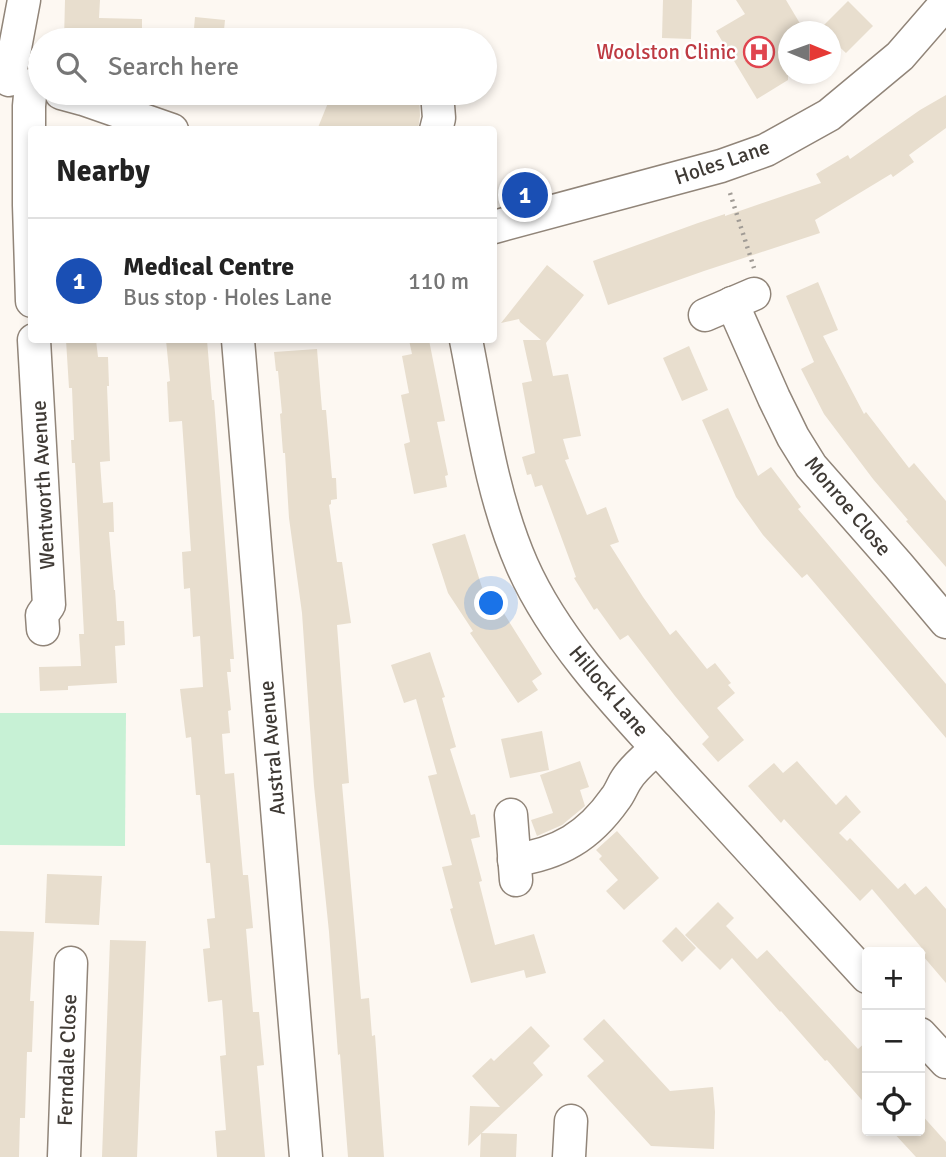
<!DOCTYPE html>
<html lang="en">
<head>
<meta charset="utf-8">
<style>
	:root { --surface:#fff; --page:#f6f6f6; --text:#222; --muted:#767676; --line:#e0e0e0; --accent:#2563eb }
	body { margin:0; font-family:Signika,sans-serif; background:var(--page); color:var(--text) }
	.controls { position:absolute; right:21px; bottom:21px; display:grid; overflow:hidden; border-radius:7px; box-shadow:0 4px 10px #0003 }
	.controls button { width:63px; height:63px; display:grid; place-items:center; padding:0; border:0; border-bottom:2px solid var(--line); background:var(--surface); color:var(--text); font:35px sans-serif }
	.compass { position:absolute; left:778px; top:21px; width:63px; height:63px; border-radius:50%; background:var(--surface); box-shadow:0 4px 10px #0003; rotate:91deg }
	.you { position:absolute; left:492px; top:604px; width:24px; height:24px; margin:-18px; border:5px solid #fff; border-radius:50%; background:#1a73e8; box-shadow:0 0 0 10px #1a73e833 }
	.badge { display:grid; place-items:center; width:46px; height:46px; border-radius:50%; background:var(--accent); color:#fff; font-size:23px; font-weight:700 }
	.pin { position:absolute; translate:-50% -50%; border:4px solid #fff; box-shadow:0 2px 7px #0006 }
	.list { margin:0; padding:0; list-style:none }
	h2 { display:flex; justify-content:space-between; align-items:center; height:91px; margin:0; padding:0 28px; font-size:30px }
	h2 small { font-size:23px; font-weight:400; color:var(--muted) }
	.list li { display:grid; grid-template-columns:46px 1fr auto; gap:21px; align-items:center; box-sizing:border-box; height:126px; padding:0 28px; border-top:2px solid var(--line) }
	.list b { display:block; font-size:26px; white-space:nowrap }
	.list p { margin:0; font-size:23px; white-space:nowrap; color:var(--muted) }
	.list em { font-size:23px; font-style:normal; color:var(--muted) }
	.icon { flex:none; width:38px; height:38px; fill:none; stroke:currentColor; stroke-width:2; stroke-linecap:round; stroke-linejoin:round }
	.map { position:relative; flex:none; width:946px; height:1157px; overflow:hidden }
	.search { position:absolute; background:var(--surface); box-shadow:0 4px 10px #0003; left:28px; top:28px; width:469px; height:77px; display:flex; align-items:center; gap:18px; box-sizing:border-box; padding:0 24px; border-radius:38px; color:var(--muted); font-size:26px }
	.panel { position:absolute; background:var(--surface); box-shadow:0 4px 10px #0003; left:28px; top:126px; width:469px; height:217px; border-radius:7px }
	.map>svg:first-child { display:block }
	.green { fill:#c7f1d5 }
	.building { fill:#e8dece }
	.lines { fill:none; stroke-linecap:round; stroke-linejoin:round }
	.minor-casing { stroke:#918579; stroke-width:35 }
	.path { stroke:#a09b95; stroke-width:4.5; stroke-dasharray:2 5; stroke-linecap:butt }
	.minor { stroke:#fff; stroke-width:32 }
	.labels { text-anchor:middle; stroke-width:5; stroke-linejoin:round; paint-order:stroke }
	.health-label { font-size:21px; fill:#be3a42; stroke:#fff; text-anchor:end }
	.street-label { font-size:21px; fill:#3f3a35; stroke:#fff }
</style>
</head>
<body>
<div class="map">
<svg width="946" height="1157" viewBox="0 0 946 1157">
	<rect width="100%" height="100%" fill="#fdf8f2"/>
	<!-- green -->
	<polygon class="green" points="0,713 126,713 125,846 0,845"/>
	<!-- building -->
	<g class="building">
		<polygon points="65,0 100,0 99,18 142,19 142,40 64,40"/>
		<polygon points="663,0 692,0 691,39 662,38"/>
		<polygon points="736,0 786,0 805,32 788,32 788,80 757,99 716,31 745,14"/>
		<polygon points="848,1 873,26 846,53 830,38 830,32 824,32 821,28"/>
		<polygon points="195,17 225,20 223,40 193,40"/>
		<polygon points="332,93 419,93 420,116 418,130 317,130"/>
		<polygon points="946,95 946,128 909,155 914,162 893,177 891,174 815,220 820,233 704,271 608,305 593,261 698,223 725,214 725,216 821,183 816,174 848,155 850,159 920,110"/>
		<polygon points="547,265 584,295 546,343 553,376 568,374 581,436 563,439 569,459 565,460 587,515 606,507 619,542 610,545 643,597 670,635 676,630 707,669 715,663 731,683 728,685 735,693 717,708 744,740 718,762 702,744 709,737 675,696 628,635 620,640 597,608 594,610 574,578 576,577 542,485 535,487 531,474 527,475 522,457 535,453 522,383 532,381 523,340 541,340 520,322 519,319 501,323"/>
		<polygon points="818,282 838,330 823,336 864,414 866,412 909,468 914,463 946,501 946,567 906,521 908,520 873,479 824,414 801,369 814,362 786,296"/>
		<polygon points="66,340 96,340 98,357 108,357 109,386 107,386 110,461 100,462 103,503 113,502 114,532 109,532 114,590 115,590 117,621 124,621 125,645 115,646 117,683 68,686 68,690 40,691 39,667 81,666 79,634 84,634 75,463 72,463 71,440 74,440 72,388 69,388"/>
		<polygon points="166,340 207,340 212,400 214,400 234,659 230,659 231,672 227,672 231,710 228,711 230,733 222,734 225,774 234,773 243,875 248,875 253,928 246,929 253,1012 259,1012 264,1065 257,1066 265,1157 217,1157 215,1131 226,1130 220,1056 226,1055 222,1000 208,1002 203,949 210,948 207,919 215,918 210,863 206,863 200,795 196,795 191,737 186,738 180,689 203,687 200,636 193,637 190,588 184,589 182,552 191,551 186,478 182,421 169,422 167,382 170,381"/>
		<polygon points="409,340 429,340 445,421 437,422 448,475 445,476 447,487 414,494 404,444 410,442 401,395 409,393 402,356 412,354"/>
		<polygon points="689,346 708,390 682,401 663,358"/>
		<polygon points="317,349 322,410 326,410 332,478 336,478 337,499 331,500 331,504 329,505 337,562 342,562 351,623 337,625 349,783 342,784 361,999 369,998 372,1036 375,1035 384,1157 348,1157 340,1054 338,1055 329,932 314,786 302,613 289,518 285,453 283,453 280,414 282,413 278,371 276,371 274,352"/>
		<polygon points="728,408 758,476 771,467 801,507 798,509 946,684 946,738 807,574 802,578 763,535 736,497 702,420"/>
		<polygon points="465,534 486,600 493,596 542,674 532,681 538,690 518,703 470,633 473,631 448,593 432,544"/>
		<polygon points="430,652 445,697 442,698 456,747 450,749 471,815 475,814 480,837 471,839 482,881 479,882 495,945 534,934 546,973 526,978 524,970 471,983 450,909 453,908 442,867 452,865 428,776 437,774 416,699 404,703 391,665"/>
		<polygon points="542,731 549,770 510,778 501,739"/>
		<polygon points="580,761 589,787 580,790 585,806 562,825 537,836 531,820 553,813 540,775"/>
		<polygon points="797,761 836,805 846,795 861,812 839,833 847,841 850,838 898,889 905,883 915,895 926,886 946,909 946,983 923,956 926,953 872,889 860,901 784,819 781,823 748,786 774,763 783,773"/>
		<polygon points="617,831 659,878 624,910 606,891 618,880 599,859 602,856 596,850"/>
		<polygon points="47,874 102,876 99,925 45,923"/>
		<polygon points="718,902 734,918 726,926 757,959 767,950 858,1049 867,1041 867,1106 827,1060 825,1061 781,1011 780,1012 732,958 720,970 685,935"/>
		<polygon points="676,927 696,948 682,962 662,941"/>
		<polygon points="0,931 34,932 30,1001 34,1001 32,1052 27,1052 25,1118 20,1118 19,1157 0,1157"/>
		<polygon points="110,940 146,941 137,1157 102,1157"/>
		<polygon points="604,1019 670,1091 713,1087 715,1112 714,1149 651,1146 587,1076 604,1061 583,1039"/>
		<polygon points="531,1026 550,1046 533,1063 543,1075 468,1146 470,1106 500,1107 472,1076 491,1058 494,1061"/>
		<polygon points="920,1113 946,1142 946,1157 916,1157 892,1131 920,1131"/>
		<polygon points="481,1133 517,1134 516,1157 480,1157"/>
	</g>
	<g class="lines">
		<!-- minor casing -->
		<g class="minor-casing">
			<g id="minor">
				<polyline points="9,80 24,0"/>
				<polyline points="31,85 29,106 29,205 32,301"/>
				<polyline points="61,93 83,99 172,130"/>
				<polyline points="436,130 439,118 437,93"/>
				<polyline points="494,227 721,166 766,150 829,115 900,56 946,3"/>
				<polyline points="732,303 774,398 793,437 811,466 898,565 946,622"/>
				<polyline points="705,315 754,294"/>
				<polyline points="34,340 49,605 42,615 43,629"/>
				<polyline points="238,340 306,1157"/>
				<path d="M466,340C481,415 491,494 522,565C556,642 621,709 678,771C741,840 804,909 867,977"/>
				<polyline points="511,815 516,880"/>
				<path d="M514,860C559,854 589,836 615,799C620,793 622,786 626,780C634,767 646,758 657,748"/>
				<polyline points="920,1034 946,1062"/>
				<polyline points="64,1157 71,963"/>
				<polyline points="569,1157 571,1121"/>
			</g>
		</g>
		<!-- path -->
		<polyline class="path" points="730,193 754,268"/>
		<!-- minor -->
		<use href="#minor" class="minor"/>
	</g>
	<!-- icons -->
	<defs>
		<g id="hospital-ring" transform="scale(1.575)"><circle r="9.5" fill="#fff" stroke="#e0444e" stroke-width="1.5"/><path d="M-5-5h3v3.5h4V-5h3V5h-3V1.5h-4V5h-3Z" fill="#e0444e"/></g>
	</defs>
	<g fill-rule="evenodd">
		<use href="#hospital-ring" x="759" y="52"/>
	</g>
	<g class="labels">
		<!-- health labels -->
		<g class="health-label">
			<text x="736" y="59">Woolston Clinic</text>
		</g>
		<!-- street labels -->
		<g class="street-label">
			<text transform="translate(722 162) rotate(-19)" y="7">Holes Lane</text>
			<text transform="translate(43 485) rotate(-93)" y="7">Wentworth Avenue</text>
			<text transform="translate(848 506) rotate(50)" y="7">Monroe Close</text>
			<text transform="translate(609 691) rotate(50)" y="7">Hillock Lane</text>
			<text transform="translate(272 748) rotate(-95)" y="7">Austral Avenue</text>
			<text transform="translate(67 1060) rotate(-88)" y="7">Ferndale Close</text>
		</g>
	</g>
</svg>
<div class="controls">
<button>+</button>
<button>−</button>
<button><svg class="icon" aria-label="locate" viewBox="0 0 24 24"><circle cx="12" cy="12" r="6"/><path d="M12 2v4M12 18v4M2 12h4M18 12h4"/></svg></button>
</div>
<svg class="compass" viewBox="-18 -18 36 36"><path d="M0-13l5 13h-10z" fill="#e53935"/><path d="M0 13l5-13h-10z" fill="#767676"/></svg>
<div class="you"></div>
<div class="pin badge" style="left:525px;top:195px;background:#1a4fb4">1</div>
<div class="search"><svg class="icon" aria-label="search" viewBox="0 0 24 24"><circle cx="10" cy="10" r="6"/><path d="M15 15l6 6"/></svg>Search here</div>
<section class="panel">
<h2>Nearby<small></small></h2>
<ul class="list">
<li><span class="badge" style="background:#1a4fb4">1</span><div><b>Medical Centre</b><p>Bus stop · Holes Lane</p></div><em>110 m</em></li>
</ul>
</section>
</div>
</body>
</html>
